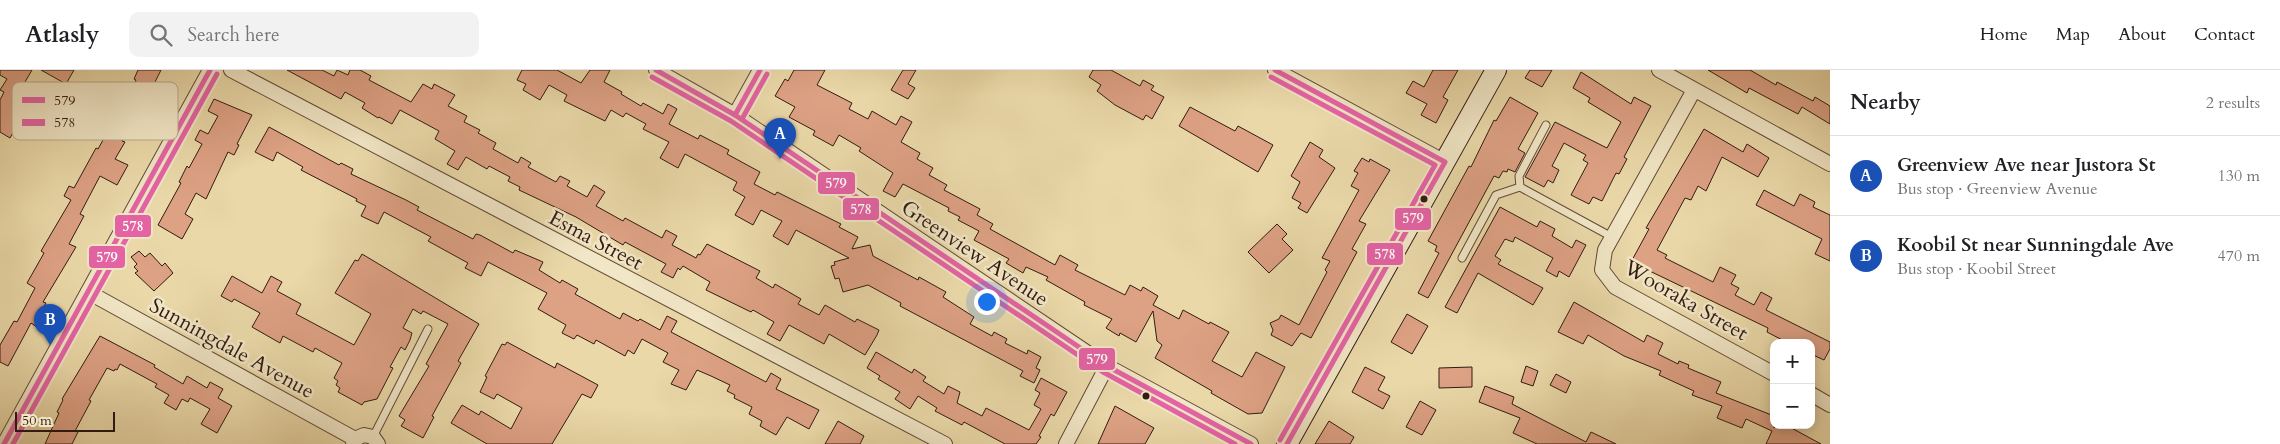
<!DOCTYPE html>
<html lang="en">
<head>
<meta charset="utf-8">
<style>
	:root { --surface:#fff; --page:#f2f2f2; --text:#202124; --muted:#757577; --line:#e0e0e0; --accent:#d93025 }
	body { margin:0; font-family:Cardo,serif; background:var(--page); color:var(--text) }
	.controls { position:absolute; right:15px; bottom:15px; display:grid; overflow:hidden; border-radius:10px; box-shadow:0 2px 12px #0003 }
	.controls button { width:45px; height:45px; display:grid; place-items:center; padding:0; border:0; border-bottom:1px solid var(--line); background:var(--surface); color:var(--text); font:25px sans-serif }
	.scale { position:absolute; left:15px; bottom:12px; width:100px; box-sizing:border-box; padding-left:5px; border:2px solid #321b12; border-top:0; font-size:14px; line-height:18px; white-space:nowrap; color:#321b12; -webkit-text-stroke:4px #f1e6c6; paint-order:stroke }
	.you { position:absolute; left:986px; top:231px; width:18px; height:18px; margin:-12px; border:4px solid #fff; border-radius:50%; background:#1a73e8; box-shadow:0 0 0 8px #1a73e833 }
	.badge { display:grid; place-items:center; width:32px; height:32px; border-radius:50%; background:var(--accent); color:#fff; font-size:16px; font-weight:700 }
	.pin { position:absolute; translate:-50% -41px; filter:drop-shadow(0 1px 2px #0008) }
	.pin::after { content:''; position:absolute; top:26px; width:18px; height:15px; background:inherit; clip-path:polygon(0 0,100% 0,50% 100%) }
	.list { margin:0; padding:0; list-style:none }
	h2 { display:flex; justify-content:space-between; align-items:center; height:65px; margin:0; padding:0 20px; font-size:21px }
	h2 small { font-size:16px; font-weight:400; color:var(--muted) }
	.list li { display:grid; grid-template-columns:32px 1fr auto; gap:15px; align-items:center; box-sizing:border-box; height:80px; padding:0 20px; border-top:1px solid var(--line) }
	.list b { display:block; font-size:19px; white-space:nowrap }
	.list p { margin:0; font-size:16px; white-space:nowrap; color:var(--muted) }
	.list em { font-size:16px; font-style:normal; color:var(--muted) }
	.icon { flex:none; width:28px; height:28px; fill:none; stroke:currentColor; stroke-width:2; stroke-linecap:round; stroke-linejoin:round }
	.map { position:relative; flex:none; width:1830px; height:374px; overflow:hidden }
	header { display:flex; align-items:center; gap:30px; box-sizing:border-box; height:70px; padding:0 25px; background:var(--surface); border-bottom:1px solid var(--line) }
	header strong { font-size:24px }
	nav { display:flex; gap:28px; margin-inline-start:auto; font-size:18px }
	.search { width:350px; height:45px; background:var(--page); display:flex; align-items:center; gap:12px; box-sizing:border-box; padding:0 18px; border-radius:10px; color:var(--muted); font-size:19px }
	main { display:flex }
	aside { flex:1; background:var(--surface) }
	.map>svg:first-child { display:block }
	.building { fill:#dda184; stroke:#321b12 }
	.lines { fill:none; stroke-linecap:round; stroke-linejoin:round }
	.service-casing { stroke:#604a38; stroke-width:9 }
	.minor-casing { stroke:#604a38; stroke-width:16 }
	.secondary-casing { stroke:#321b12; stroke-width:22 }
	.service { stroke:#f1e6c6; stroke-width:7 }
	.minor { stroke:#f1e6c6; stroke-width:14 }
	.secondary { stroke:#f1e6c6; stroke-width:20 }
	.bus-1-casing { stroke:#f1e6c6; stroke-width:9 }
	.bus-2-casing { stroke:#f1e6c6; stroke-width:9 }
	.bus-1 { stroke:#e463a4; stroke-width:5 }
	.bus-2 { stroke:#e463a4; stroke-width:5 }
	.bus-dot { fill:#321b12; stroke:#f1e6c6; stroke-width:2 }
	.labels { text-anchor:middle; stroke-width:5; stroke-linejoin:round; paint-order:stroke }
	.street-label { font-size:21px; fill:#321b12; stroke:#f1e6c6 }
	.key { fill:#f1e6c6; stroke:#b8a990; stroke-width:1 }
	.key-label { font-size:14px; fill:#321b12 }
	.line-badge { stroke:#f1e6c6; stroke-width:2 }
	.badge-label { font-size:14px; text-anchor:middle; font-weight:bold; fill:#fff }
</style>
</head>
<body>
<header>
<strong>Atlasly</strong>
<div class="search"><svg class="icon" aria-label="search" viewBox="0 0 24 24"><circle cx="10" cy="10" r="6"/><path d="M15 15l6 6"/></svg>Search here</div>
<nav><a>Home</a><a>Map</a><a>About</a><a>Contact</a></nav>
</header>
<main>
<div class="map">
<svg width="1830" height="374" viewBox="0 0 1830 374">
	<rect width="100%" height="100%" fill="#ead8a8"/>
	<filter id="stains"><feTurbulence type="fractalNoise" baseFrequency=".004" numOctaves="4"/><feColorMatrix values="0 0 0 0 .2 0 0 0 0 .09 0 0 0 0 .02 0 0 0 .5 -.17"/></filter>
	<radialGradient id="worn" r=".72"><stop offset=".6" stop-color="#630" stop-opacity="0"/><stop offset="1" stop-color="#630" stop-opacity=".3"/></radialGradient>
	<!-- building -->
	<g class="building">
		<polygon points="0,0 32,0 12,34 25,41 10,68 0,62 0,30 4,22 0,20 7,9 0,5"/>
		<polygon points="41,0 74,0 66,14"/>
		<polygon points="138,0 161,0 151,20 154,22 151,27 154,29 146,42 155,47 148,60 133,52 122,71 125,72 115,89 128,95 117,115 100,106 80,144 84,146 69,174 76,177 43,232 46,233 41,242 45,244 37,257 31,253 8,296 0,292 0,275 14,251 17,252 35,218 27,213 44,183 41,181 71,130 64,126 69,116 74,118 96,78 98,79 136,10 134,9"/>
		<polygon points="287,0 322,0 334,6 337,0 348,5 350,0 360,0 371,6 369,10 411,32 423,14 432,19 434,14 455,25 448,36 467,46 464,52 480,60 478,63 496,73 493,79 518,93 521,87 531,93 528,97 556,112 560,106 570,111 567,116 587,127 594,115 605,122 596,136 623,151 625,148 662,168 666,160 677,166 672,175 696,188 698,184 700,185 707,174 760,201 756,208 773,218 775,214 801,229 798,234 819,245 825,235 855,252 857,249 879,260 877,265 865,285 829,264 824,274 789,255 780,271 767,264 774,252 753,240 751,242 706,220 710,212 683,196 680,200 678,198 673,208 661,202 666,194 625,172 623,175 576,147 519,120 520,117 508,111 510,107 489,96 487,99 466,87 458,100 447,94 455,81 435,69 439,61 400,40 392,54 379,47 378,48 362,38 365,33 345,22 341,29"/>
		<polygon points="522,0 557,0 581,13 590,0 610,0 604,12 622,22 621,24 641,36 643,33 663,44 668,34 677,39 669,54 698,69 700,65 729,80 727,84 760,102 754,114 775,125 777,122 841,154 839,157 858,167 852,179 870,175 873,186 918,210 919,207 946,222 943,227 974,247 970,254 992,266 994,262 1007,269 1005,273 1027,284 1028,280 1041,287 1036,298 1040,300 1034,313 1020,306 1023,301 900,236 901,233 868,215 843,222 839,208 835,209 831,196 835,195 834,192 849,188 796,160 788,175 773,166 782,151 761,140 753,155 735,145 745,127 733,120 737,112 685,84 678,98 660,88 669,72 643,59 646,54 626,43 623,47 611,40 605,51 564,31 567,25 549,15 540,30 523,20 526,14 517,10"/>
		<polygon points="794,0 825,0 817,15 852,33 849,39 868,49 872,41 896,55 901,46 912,52 901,72 920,83 917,89 933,98 929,105 947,115 944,120 980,139 977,145 993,154 990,159 1055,195 1060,185 1078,195 1075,200 1125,225 1130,215 1141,221 1143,217 1158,226 1153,235 1179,249 1183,240 1209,254 1210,252 1229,262 1212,291 1242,307 1256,282 1285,297 1262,343 1248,344 1211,323 1212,321 1155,288 1162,275 1157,271 1153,241 1136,272 1120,263 1119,266 1106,258 1112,249 1084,235 1085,232 1046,210 1048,207 1026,197 1023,203 1006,193 1009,189 974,170 979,161 958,150 960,147 948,141 949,138 903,114 895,127 883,121 893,103 859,81 861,78 839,65 833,76 813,65 815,61 789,47 795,37 775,26 785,9 788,11"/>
		<polygon points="903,0 916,0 908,14 915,18 908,29 891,20"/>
		<polygon points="1093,0 1111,0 1140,16 1143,10 1154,16 1151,20 1164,27 1152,49 1146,45 1143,50 1115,35 1097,21 1101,15 1089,7"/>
		<polygon points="1433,0 1458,0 1443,27 1448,30 1436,53 1421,45 1427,34 1406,23 1413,11 1424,17"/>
		<polygon points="1530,0 1552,0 1542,17 1525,8"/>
		<polygon points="1708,0 1750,0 1776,15 1777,12 1813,31 1815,27 1830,36 1830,54 1802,37 1798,44 1749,18 1747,23"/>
		<polygon points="1581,2 1631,34 1634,27 1651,36 1624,87 1627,89 1619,104 1616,103 1602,131 1593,127 1589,134 1571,125 1588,93 1583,90 1586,85 1564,73 1552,96 1559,100 1553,113 1548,110 1544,117 1525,107 1555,52 1607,78 1621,52 1588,32 1590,28 1573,18"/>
		<polygon points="1510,27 1538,43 1518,79 1525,83 1515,102 1508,99 1507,102 1503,101 1499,108 1494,106 1428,228 1418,223 1439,183 1435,181 1437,176 1428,171 1469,96 1471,97 1494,50 1496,51"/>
		<polygon points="214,29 252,45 237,74 239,75 234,85 228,82 206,129 196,123 185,144 193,149 182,169 158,155 181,113 179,112 187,96 189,98 202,74 195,70 200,60 208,64 218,46 208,41"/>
		<polygon points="1190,37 1235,61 1238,56 1273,75 1258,102 1179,56"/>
		<polygon points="269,57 339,95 341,93 353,99 351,104 406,130 419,137 417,140 473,169 476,164 480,165 513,183 515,180 543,192 539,200 560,213 562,210 578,219 575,224 620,249 623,243 638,251 640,249 660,260 667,246 677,251 671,262 766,312 771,303 781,309 776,319 819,340 809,359 787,347 776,365 760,356 762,351 749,344 752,337 734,328 735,325 727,321 730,315 711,306 697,300 686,320 671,314 679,300 663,292 668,283 642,269 634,284 628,280 625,286 596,270 594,274 577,265 574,269 562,263 566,255 538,239 547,223 488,192 481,206 465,198 468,193 428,171 431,167 384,142 378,154 361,146 366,136 356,131 357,129 301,100 303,97 277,82 273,91 255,82"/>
		<polygon points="1704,59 1743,82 1747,74 1769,88 1758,107 1722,87 1706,121 1698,116 1691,130 1685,128 1657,180 1667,185 1665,188 1713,212 1720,197 1736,205 1731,214 1739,218 1735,225 1754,235 1761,222 1772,228 1766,240 1830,272 1830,279 1824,290 1811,284 1811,273 1788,273 1767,262 1768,258 1631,192 1649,159 1646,158"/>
		<polygon points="1310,72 1323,80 1319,87 1335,98 1307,143 1298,138 1301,133 1292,128 1300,112 1291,106"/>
		<polygon points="1362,88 1369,92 1370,89 1390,100 1359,151 1366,154 1352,179 1357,182 1311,268 1301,263 1292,276 1271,265 1273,260 1270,253 1279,249 1281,245 1299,255 1327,202 1325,200 1330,191 1322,188 1359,120 1351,116 1358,103 1354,101"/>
		<polygon points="1764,120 1794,136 1800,124 1815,132 1813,137 1830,145 1830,191 1815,184 1822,169 1756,135"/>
		<polygon points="1500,137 1537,157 1540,151 1555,159 1552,166 1572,178 1576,170 1586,175 1569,207 1559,201 1557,207 1546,201 1553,188 1515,167 1513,172 1505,169 1495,186 1501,190 1498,194 1543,218 1533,235 1478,203 1457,243 1445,237"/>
		<polygon points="1277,154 1287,164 1282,169 1293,180 1269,203 1248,182"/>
		<polygon points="139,181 145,187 150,183 162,196 165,193 173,203 154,221 135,203 138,201 134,197 137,194 131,187"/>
		<polygon points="362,184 479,254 458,291 461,293 432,346 434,347 423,368 401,356 405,350 399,346 429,296 426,294 448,254 423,241 421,244 413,239 403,258 412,263 410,270 405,280 401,277 390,297 393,298 377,329 364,332 362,335 338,322 340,318 336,315 338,311 334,308 342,293 315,278 313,282 283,266 280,273 252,257 260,243 234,229 232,232 221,226 232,206 262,223 271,206 282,212 277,221 301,234 296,244 354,275 371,244 335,223 355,190 358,191"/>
		<polygon points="1574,232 1644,272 1647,265 1663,273 1658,284 1678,294 1679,291 1689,295 1688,298 1721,312 1716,323 1774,346 1774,358 1775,355 1786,355 1821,374 1766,374 1772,361 1746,349 1742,358 1717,348 1722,336 1692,325 1694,321 1659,305 1661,301 1624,286 1588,265 1583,274 1558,262"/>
		<polygon points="1407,244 1428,256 1412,284 1391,272"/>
		<polygon points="100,266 155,295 154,297 183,314 187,306 207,318 210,312 223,319 218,328 232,336 217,363 201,354 210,339 190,328 188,332 182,329 176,340 164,333 169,325 155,317 157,314 120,294 117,300 115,299 114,301 107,298 89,330 91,331 75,361 78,362 72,374 45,374 59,343 57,342 63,330 62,329"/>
		<polygon points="507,272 555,298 557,293 598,315 591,328 582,324 552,374 487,374 451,353 462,335 479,345 481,341 511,359 522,338 497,324 494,329 480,322 487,307 485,306 502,274 505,275"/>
		<polygon points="876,282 912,303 914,299 926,307 923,311 944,324 948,316 960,322 957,333 982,346 986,338 1029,360 1041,339 1034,335 1040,323 1035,320 1041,308 1067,322 1054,346 1051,344 1039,366 1041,367 1036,374 1005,374 964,352 962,355 935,341 937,338 918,326 910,339 895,329 900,322 878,309 880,306 867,298"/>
		<polygon points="1526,296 1538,301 1533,316 1521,312"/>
		<polygon points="1365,297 1385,307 1378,320 1390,326 1383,339 1352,322"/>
		<polygon points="1472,297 1472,317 1439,318 1439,298"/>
		<polygon points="1556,304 1571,312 1566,323 1550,315"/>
		<polygon points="1485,316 1514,327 1512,334 1586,372 1591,362 1616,374 1537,374 1513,363 1520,348 1479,332"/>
		<polygon points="1420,331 1436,340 1422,365 1406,357"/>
		<polygon points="1115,336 1154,358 1145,374 1098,374"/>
		<polygon points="838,351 864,366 860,374 825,374"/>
		<polygon points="1329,351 1354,367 1350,374 1315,374"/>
	</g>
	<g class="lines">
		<!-- service casing -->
		<g class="service-casing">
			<g id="service">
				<polyline points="1520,117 1519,106 1546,55"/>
				<polyline points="1462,188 1496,125 1520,117 1612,167"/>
				<polyline points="373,367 428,259"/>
			</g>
		</g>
		<!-- minor casing -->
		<g class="minor-casing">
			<g id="minor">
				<polyline points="231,0 945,374"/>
				<polyline points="656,0 735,45 1107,296 1251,374"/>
				<polyline points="1275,0 1445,92"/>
				<polyline points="1659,0 1830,94"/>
				<polyline points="1694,20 1605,180 1602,200 1615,217 1774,304"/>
				<polyline points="735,45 760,0"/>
				<polyline points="88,222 355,369"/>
				<polyline points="1811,324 1830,335"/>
				<polyline points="4,374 210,0"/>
				<polyline points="353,374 355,369 364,365 373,367 378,374"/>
				<polyline points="1066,374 1107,296"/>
			</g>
		</g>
		<!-- secondary casing -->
		<g class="secondary-casing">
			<polyline id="secondary" points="1287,374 1496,0"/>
		</g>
		<!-- service -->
		<use href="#service" class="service"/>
		<!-- minor -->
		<use href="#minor" class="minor"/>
		<!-- secondary -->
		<use href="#secondary" class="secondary"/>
		<!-- bus-1 casing -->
		<g class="bus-1-casing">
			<g id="bus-1">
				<polyline points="656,0 735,45 1107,296 1251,374"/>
				<polyline points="1275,0 1445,92 1287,374"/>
				<polyline points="735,45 760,0"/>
				<polyline points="4,374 210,0"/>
			</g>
		</g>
		<!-- bus-2 casing -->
		<g class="bus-2-casing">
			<g id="bus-2">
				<polyline points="652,7 731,51 1103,302 1235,374"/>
				<polyline points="1271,7 1435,95 1280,370"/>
				<polyline points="742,49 767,4"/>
				<polyline points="13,374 217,4"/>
			</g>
		</g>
		<!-- bus-1 -->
		<use href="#bus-1" class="bus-1"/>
		<!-- bus-2 -->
		<use href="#bus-2" class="bus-2"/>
	</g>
	<!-- markers -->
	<g class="bus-dot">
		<circle cx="1424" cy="129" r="4.5"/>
		<circle cx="1146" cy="326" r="4.5"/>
	</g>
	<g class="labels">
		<!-- street labels -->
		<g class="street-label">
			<text transform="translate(596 170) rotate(28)" y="7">Esma Street</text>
			<text transform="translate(975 183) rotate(34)" y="7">Greenview Avenue</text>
			<text transform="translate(1686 230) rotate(30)" y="7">Wooraka Street</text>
			<text transform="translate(232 278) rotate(29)" y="7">Sunningdale Avenue</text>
		</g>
	</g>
	<!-- legend -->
	<rect x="12" y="12" width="166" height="58" rx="8" class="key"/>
	<rect x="22" y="27" width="23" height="6" fill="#e463a4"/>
	<rect x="22" y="49" width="23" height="7" fill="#e463a4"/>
	<g class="key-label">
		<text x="54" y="35">579</text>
		<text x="54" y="57">578</text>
	</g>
	<g class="line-badge">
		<rect x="817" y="101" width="39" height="24" rx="5" fill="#e463a4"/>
		<rect x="842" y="127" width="38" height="24" rx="5" fill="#e463a4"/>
		<rect x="1394" y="137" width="38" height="24" rx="5" fill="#e463a4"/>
		<rect x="114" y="144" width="38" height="24" rx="5" fill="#e463a4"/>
		<rect x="1366" y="172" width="38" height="24" rx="5" fill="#e463a4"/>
		<rect x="88" y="175" width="38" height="24" rx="5" fill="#e463a4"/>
		<rect x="1078" y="277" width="38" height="24" rx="5" fill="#e463a4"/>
	</g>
	<g class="badge-label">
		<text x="836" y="118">579</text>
		<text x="861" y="144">578</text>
		<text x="1413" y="153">579</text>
		<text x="133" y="161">578</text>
		<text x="1385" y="189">578</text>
		<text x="107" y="192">579</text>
		<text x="1097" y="294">579</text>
	</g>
	<rect width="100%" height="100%" filter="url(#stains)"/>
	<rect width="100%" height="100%" fill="url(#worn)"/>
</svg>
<div class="controls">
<button>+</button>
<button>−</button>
</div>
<div class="scale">50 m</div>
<div class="you"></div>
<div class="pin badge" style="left:780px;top:89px;background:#1a4fb4">A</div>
<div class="pin badge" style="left:50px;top:275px;background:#1a4fb4">B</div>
</div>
<aside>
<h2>Nearby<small>2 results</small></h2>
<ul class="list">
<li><span class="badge" style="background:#1a4fb4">A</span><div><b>Greenview Ave near Justora St</b><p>Bus stop · Greenview Avenue</p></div><em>130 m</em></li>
<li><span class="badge" style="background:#1a4fb4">B</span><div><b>Koobil St near Sunningdale Ave</b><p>Bus stop · Koobil Street</p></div><em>470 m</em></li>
</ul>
</aside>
</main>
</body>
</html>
